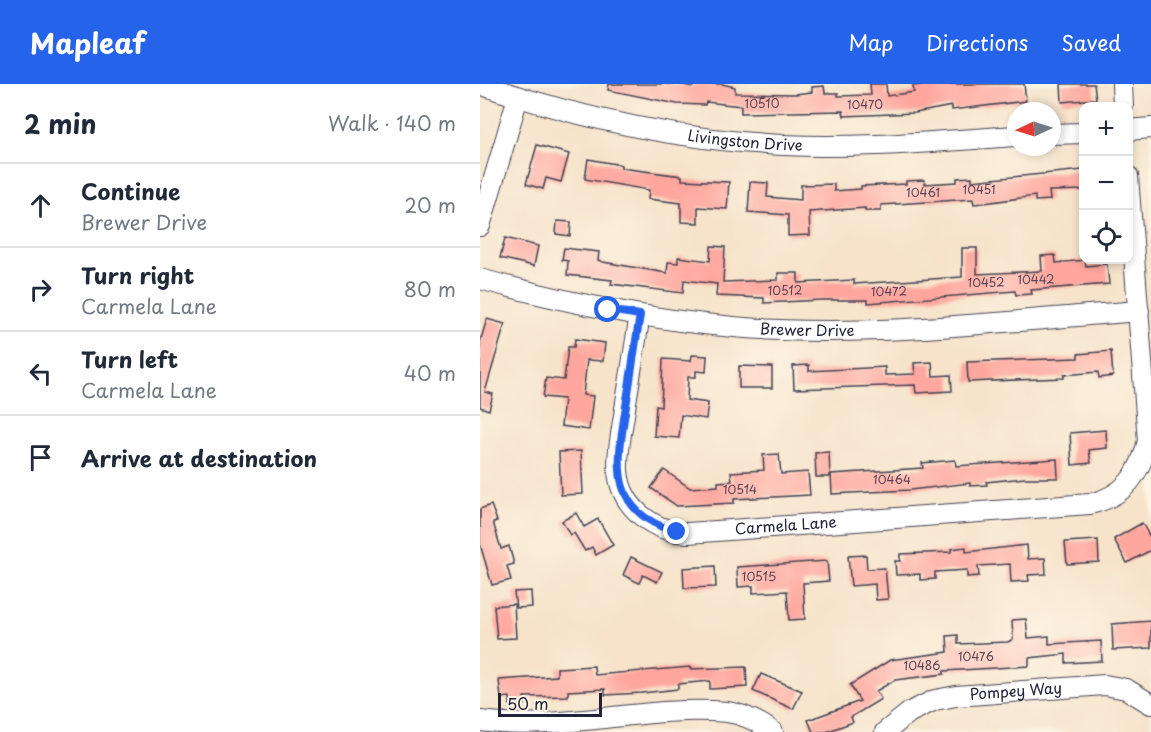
<!DOCTYPE html>
<html lang="en">
<head>
<meta charset="utf-8">
<style>
	:root { --surface:#fff; --page:#f6f6f7; --text:#1f2937; --muted:#747a83; --line:#e0e1e3; --accent:#2563eb }
	body { margin:0; font-family:"Playpen Sans",sans-serif; background:var(--page); color:var(--text) }
	.controls { position:absolute; right:18px; top:18px; display:grid; overflow:hidden; border-radius:12px; box-shadow:0 3px 9px #0003 }
	.controls button { width:54px; height:54px; display:grid; place-items:center; padding:0; border:0; border-bottom:2px solid var(--line); background:var(--surface); color:var(--text); font:30px sans-serif }
	.compass { position:absolute; left:527px; top:18px; width:54px; height:54px; border-radius:50%; background:var(--surface); box-shadow:0 3px 9px #0003; rotate:266deg }
	.scale { position:absolute; left:18px; bottom:15px; width:104px; box-sizing:border-box; padding-left:6px; border:3px solid #22223b; border-top:0; font-size:16px; line-height:21px; white-space:nowrap; color:#22223b; -webkit-text-stroke:4px #fcf5e5; paint-order:stroke }
	.stop { position:absolute; width:18px; height:18px; margin:-14px; border:4px solid #2563eb; border-radius:50%; background:#fff }
	.stop.end { background:#2563eb; border-color:#fff; box-shadow:0 2px 6px #0008 }
	.list { margin:0; padding:0; list-style:none }
	h2 { display:flex; justify-content:space-between; align-items:center; height:78px; margin:0; padding:0 24px; font-size:26px }
	h2 small { font-size:20px; font-weight:400; color:var(--muted) }
	.list li { display:grid; grid-template-columns:39px 1fr auto; gap:18px; align-items:center; box-sizing:border-box; height:84px; padding:0 24px; border-top:2px solid var(--line) }
	.list b { display:block; font-size:22px; white-space:nowrap }
	.list p { margin:0; font-size:20px; white-space:nowrap; color:var(--muted) }
	.list em { font-size:20px; font-style:normal; color:var(--muted) }
	.icon { flex:none; width:33px; height:33px; fill:none; stroke:currentColor; stroke-width:2; stroke-linecap:round; stroke-linejoin:round }
	.map { position:relative; flex:none; width:671px; height:648px; overflow:hidden }
	header { display:flex; align-items:center; gap:36px; box-sizing:border-box; height:84px; padding:0 30px; background:var(--accent); color:#fff }
	header strong { font-size:28px }
	nav { display:flex; gap:33px; margin-inline-start:auto; font-size:21px }
	main { display:flex }
	aside { flex:1; background:var(--surface) }
	.map>svg:first-child { display:block }
	.building { fill:#ffa79f }
	.lines { fill:none; stroke-linecap:round; stroke-linejoin:round }
	.minor-casing { stroke:#423f50; stroke-width:22 }
	.minor { stroke:#fff; stroke-width:20 }
	.route { stroke:#2563eb; stroke-width:8 }
	.labels { text-anchor:middle; stroke-width:6; stroke-linejoin:round; paint-order:stroke }
	.number-label { font-size:12px; fill:#594354 }
	.street-label { font-size:15px; fill:#22223b; stroke:#fcf5e5 }
</style>
</head>
<body>
<header>
<strong>Mapleaf</strong>
<nav><a>Map</a><a>Directions</a><a>Saved</a></nav>
</header>
<main>
<aside>
<h2>2 min<small>Walk · 140 m</small></h2>
<ul class="list">
<li><svg class="icon" aria-label="ahead" viewBox="0 0 24 24"><path d="M12 20V5M6 11l6-6 6 6"/></svg><div><b>Continue</b><p>Brewer Drive</p></div><em>20 m</em></li>
<li><svg class="icon" aria-label="right" viewBox="0 0 24 24"><path d="M7 20v-9h11M14 6l5 5-5 5"/></svg><div><b>Turn right</b><p>Carmela Lane</p></div><em>80 m</em></li>
<li><svg class="icon" aria-label="left" viewBox="0 0 24 24"><path d="M17 20v-9H6M10 6l-5 5 5 5"/></svg><div><b>Turn left</b><p>Carmela Lane</p></div><em>40 m</em></li>
<li><svg class="icon" aria-label="arrive" viewBox="0 0 24 24"><path d="M6 21V4h12l-3 4 3 4H6"/></svg><div><b>Arrive at destination</b></div></li>
</ul>
</aside>
<div class="map">
<svg width="671" height="648" viewBox="0 0 671 648">
	<rect width="100%" height="100%" fill="#fcf5e5"/>
	<filter id="ink" filterUnits="userSpaceOnUse"><feTurbulence type="fractalNoise" baseFrequency=".0167" numOctaves="2"/><feDisplacementMap in="SourceGraphic" scale="12" xChannelSelector="R" yChannelSelector="G"/><feConvolveMatrix kernelMatrix="1 2 1 2 8 2 1 2 1" color-interpolation-filters="sRGB"/></filter>
	<filter id="wash" filterUnits="userSpaceOnUse"><feTurbulence type="fractalNoise" baseFrequency=".008" numOctaves="4" result="noise"/><feDisplacementMap in="SourceGraphic" scale="24" xChannelSelector="R" yChannelSelector="G"/><feGaussianBlur stdDeviation="1.35" result="paint"/><feColorMatrix in="noise" values="0 0 0 0 0 0 0 0 0 0 0 0 0 0 0 0 0 1.4 0 .05"/><feComposite in="paint" operator="in"/></filter>
	<g filter="url(#wash)">
		<rect width="100%" height="100%" fill="#f6e3ca"/>
		<g id="blocks">
			<!-- building -->
			<g class="building">
				<polygon points="129,0 199,0 213,3 213,0 242,0 255,3 255,9 315,10 332,8 332,3 344,2 345,9 358,9 358,12 391,11 390,0 406,0 407,12 434,8 433,2 449,0 544,0 546,17 472,26 472,22 435,29 364,32 363,27 261,29 261,22 226,18 225,21 197,20 128,6"/>
				<polygon points="581,0 614,0 616,15 582,18"/>
				<polygon points="57,61 89,70 81,98 66,94 63,105 46,100"/>
				<polygon points="108,75 141,81 141,84 202,92 202,96 249,98 247,125 218,123 218,139 201,138 201,119 168,115 169,106 105,95"/>
				<polygon points="603,86 603,106 569,107 570,116 555,117 555,112 504,119 494,120 493,115 401,121 401,127 385,127 385,124 329,128 330,151 308,152 308,131 268,128 270,98 288,99 287,113 321,116 321,101 354,100 354,107 381,105 381,102 426,100 426,97 444,96 445,100 477,98 477,94 492,93 492,97"/>
				<polygon points="77,137 91,138 90,152 76,150"/>
				<polygon points="25,154 58,162 54,182 20,174"/>
				<polygon points="231,162 245,163 243,198 298,196 298,189 318,189 318,199 374,196 374,200 482,193 482,164 497,164 497,190 562,187 561,172 575,171 576,179 605,176 606,182 627,180 629,200 551,206 552,210 536,211 535,207 388,219 388,216 341,216 284,219 284,214 236,212 237,200 204,196 203,209 131,200 132,196 87,191 88,177 82,176 84,164 119,168 118,176 123,178 187,189 188,178 198,179 198,173 230,177"/>
				<polygon points="7,235 25,240 5,308 13,310 9,326 0,323 0,258"/>
				<polygon points="95,255 125,259 123,277 107,276 103,311 113,312 109,346 81,342 84,315 63,313 66,294 84,296 88,263 94,263"/>
				<polygon points="631,267 633,292 619,294 618,288 584,291 584,294 488,298 487,278 598,274 598,270"/>
				<polygon points="212,271 227,272 226,288 216,287 216,293 208,293 207,316 228,319 226,335 201,331 199,354 174,352 176,322 181,323 183,275 211,277"/>
				<polygon points="452,278 453,292 471,291 472,307 436,309 435,301 314,305 313,282 329,281 329,287 405,283 405,291 435,290 434,279"/>
				<polygon points="259,282 292,283 292,304 259,304"/>
				<polygon points="626,346 627,364 609,366 611,379 592,381 590,349"/>
				<polygon points="101,367 103,410 81,411 79,368"/>
				<polygon points="349,368 350,393 336,393 335,369"/>
				<polygon points="299,370 301,390 328,388 330,411 254,415 254,419 197,422 171,404 184,386 210,404 238,402 238,398 252,397 251,388 284,386 283,371"/>
				<polygon points="577,375 578,394 545,394 506,398 507,401 490,402 490,399 430,406 352,410 351,390 443,384 442,379 475,376 476,382"/>
				<polygon points="11,421 17,437 13,438 21,465 29,462 34,480 27,482 31,496 12,501 0,460 0,425"/>
				<polygon points="96,429 104,443 118,435 133,461 116,471 112,463 105,467 94,449 90,451 82,437"/>
				<polygon points="662,439 671,455 671,466 647,479 634,455"/>
				<polygon points="618,456 619,478 587,480 585,458"/>
				<polygon points="547,461 548,475 565,474 566,490 548,491 549,497 531,498 530,480 498,482 499,492 487,493 487,486 455,488 455,495 440,496 440,490 416,491 415,477 420,477 420,470 471,468 471,465 486,463 486,468"/>
				<polygon points="386,471 387,485 405,484 408,515 396,516 395,500 371,502 368,472"/>
				<polygon points="151,473 182,488 177,498 163,491 159,499 143,491"/>
				<polygon points="347,477 349,497 323,499 325,535 309,536 307,507 273,509 273,502 258,503 257,483"/>
				<polygon points="235,482 236,503 204,504 203,484"/>
				<polygon points="51,507 52,523 36,524 34,508"/>
				<polygon points="34,520 36,554 17,555 14,522"/>
				<polygon points="546,535 548,554 569,552 569,560 621,557 622,577 586,579 586,570 549,574 549,582 464,587 464,590 415,596 396,607 401,615 371,633 373,638 346,648 333,648 328,636 380,617 370,601 410,576 468,568 467,552 478,551 478,560 528,558 533,555 532,536"/>
				<polygon points="671,537 671,564 633,566 632,540"/>
				<polygon points="114,582 115,591 210,583 210,585 266,583 267,603 230,605 230,597 198,600 198,605 162,609 125,611 125,605 88,607 88,612 44,613 45,620 30,621 30,613 21,614 19,596 77,592 77,584"/>
				<polygon points="281,590 322,607 313,625 273,607"/>
			</g>
		</g>
	</g>
	<g filter="url(#ink)">
		<use href="#blocks" fill-opacity="0" stroke="#423f50" stroke-width="1.5"/>
		<g class="lines">
			<!-- minor casing -->
			<g class="minor-casing">
				<g id="minor">
					<path id="s1" d="M0,0C97,34 200,56 303,61C381,65 459,57 536,52"/>
					<polyline points="642,0 643,22"/>
					<polyline points="648,46 671,44"/>
					<polyline points="572,50 604,49"/>
					<polyline points="0,142 38,13"/>
					<path id="s2" d="M0,195C98,222 198,242 300,246C419,251 540,236 659,227"/>
					<path id="s3" d="M160,231C155,260 151,289 146,318C143,341 137,365 138,387C141,424 174,448 208,449L610,420C645,412 660,390 668,357L648,92"/>
					<path d="M0,637C82,648 165,621 247,628C264,630 279,638 293,648"/>
					<path id="s4" d="M405,648L430,628L455,616L476,612L625,601L646,605L671,620"/>
				</g>
			</g>
			<!-- minor -->
			<use href="#minor" class="minor"/>
		</g>
	</g>
	<g class="lines" filter="url(#ink)">
		<!-- route -->
		<path class="route" d="M128,226L160,231C155,261 151,292 146,322C137,380 127,428 197,448"/>
	</g>
	<g class="labels">
		<!-- number labels -->
		<g class="number-label">
			<text x="282" y="24">10510</text>
			<text x="385" y="25">10470</text>
			<text x="499" y="110">10451</text>
			<text x="443" y="113">10461</text>
			<text x="556" y="200">10442</text>
			<text x="506" y="203">10452</text>
			<text x="305" y="211">10512</text>
			<text x="409" y="212">10472</text>
			<text x="412" y="400">10464</text>
			<text x="260" y="410">10514</text>
			<text x="279" y="497">10515</text>
			<text x="496" y="577">10476</text>
			<text x="442" y="586">10486</text>
		</g>
		<!-- street labels -->
		<g class="street-label">
			<text dy="5" stroke="none"><textPath href="#s1" startOffset="272">Livingston Drive</textPath></text>
			<text dy="5" stroke="none"><textPath href="#s2" startOffset="332">Brewer Drive</textPath></text>
			<text dy="5" stroke="none"><textPath href="#s3" startOffset="358">Carmela Lane</textPath></text>
			<text dy="5" stroke="none"><textPath href="#s4" startOffset="141">Pompey Way</textPath></text>
		</g>
	</g>
</svg>
<div class="controls">
<button>+</button>
<button>−</button>
<button><svg class="icon" aria-label="locate" viewBox="0 0 24 24"><circle cx="12" cy="12" r="6"/><path d="M12 2v4M12 18v4M2 12h4M18 12h4"/></svg></button>
</div>
<svg class="compass" viewBox="-18 -18 36 36"><path d="M0-13l5 13h-10z" fill="#e53935"/><path d="M0 13l5-13h-10z" fill="#747a83"/></svg>
<div class="scale">50 m</div>
<div class="stop" style="left:128px;top:226px"></div>
<div class="stop end" style="left:197px;top:448px"></div>
</div>
</main>
</body>
</html>
